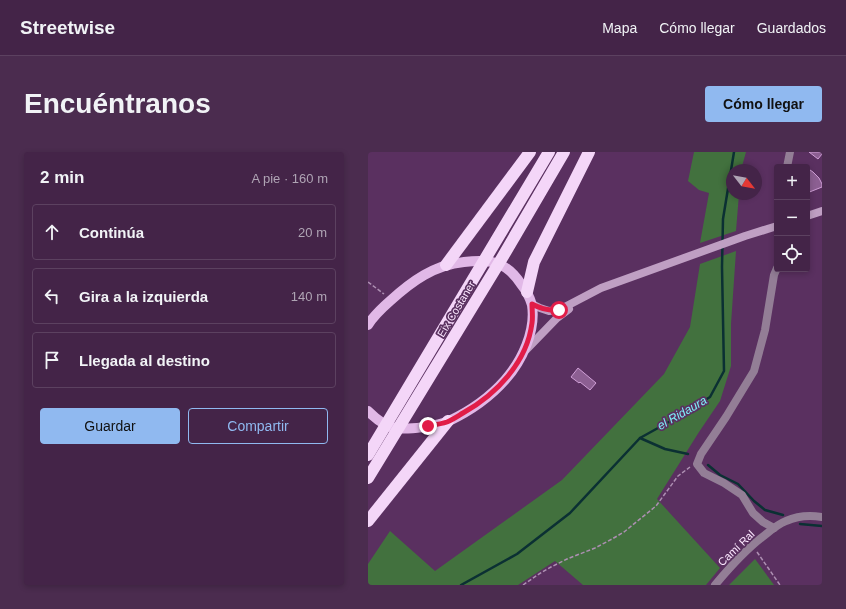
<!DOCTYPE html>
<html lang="es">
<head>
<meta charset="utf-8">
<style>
	:root { --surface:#442448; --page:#4b2c4f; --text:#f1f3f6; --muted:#afa4b4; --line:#5c4160; --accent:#90b9f0 }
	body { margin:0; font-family:Arial,sans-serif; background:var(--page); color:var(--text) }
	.controls { position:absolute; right:12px; top:12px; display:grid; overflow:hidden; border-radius:4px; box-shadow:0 2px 6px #0003 }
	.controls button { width:36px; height:36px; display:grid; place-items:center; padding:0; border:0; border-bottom:1px solid var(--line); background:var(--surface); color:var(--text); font:20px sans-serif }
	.compass { position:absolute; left:358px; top:12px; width:36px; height:36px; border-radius:50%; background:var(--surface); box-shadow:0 2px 6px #0003; rotate:121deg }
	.stop { position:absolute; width:12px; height:12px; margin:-9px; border:3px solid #e11d48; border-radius:50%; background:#fff }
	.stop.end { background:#e11d48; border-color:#fff; box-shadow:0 1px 4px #0008 }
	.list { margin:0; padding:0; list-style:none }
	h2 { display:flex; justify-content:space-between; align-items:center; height:52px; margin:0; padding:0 16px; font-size:17px }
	h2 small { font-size:13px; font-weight:400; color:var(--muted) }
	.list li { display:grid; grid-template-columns:26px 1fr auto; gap:12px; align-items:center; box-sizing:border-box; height:56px; margin:0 8px 8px; padding:0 8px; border:1px solid var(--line); border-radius:4px }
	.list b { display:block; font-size:15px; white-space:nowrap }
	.list em { font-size:13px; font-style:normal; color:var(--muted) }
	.actions { display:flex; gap:8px; padding:12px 16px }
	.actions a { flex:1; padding:9px 0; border:1px solid var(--accent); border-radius:4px; text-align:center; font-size:14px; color:var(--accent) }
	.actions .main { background:var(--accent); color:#111 }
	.icon { flex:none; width:22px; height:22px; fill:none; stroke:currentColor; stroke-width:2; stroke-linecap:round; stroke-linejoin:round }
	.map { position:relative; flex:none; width:454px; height:433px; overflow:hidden; border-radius:4px }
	header { display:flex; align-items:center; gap:24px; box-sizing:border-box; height:56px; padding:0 20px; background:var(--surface); border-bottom:1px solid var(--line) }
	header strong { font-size:19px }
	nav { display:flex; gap:22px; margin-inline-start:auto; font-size:14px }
	.intro { display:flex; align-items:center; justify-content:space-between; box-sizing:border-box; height:96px; padding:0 24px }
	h1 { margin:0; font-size:28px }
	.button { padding:10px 18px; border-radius:4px; background:var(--accent); color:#111; font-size:14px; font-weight:700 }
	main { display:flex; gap:24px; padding:0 24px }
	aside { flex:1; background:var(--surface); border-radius:4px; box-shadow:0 2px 6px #0003 }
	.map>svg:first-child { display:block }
	.green { fill:#42713e }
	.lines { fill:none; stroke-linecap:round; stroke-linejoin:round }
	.stream { stroke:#0b3033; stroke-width:2.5 }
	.building { fill:#8c5f92; stroke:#cf9fd6 }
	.path { stroke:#ad8fb2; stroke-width:1.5; stroke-dasharray:4 2; stroke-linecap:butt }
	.street { stroke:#937e96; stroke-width:8 }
	.secondary { stroke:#bf9fc3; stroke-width:8 }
	.primary { stroke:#e1b8e7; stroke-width:10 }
	.highway { stroke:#f4d6f8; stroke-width:12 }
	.route { stroke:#e11d48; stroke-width:5 }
	.labels { text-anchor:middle; stroke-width:3.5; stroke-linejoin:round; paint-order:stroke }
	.street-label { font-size:11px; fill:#fce8ff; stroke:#5a3060 }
	.water-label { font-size:12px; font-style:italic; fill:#7ef0f9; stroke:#5a3060 }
</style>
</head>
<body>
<header>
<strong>Streetwise</strong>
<nav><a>Mapa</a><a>Cómo llegar</a><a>Guardados</a></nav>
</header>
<div class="intro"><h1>Encuéntranos</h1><a class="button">Cómo llegar</a></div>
<main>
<aside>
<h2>2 min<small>A pie · 160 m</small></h2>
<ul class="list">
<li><svg class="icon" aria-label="ahead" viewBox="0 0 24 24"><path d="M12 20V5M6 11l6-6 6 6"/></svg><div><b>Continúa</b></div><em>20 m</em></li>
<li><svg class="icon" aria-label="left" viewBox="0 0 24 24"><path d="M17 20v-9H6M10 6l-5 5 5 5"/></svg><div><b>Gira a la izquierda</b></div><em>140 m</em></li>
<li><svg class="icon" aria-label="arrive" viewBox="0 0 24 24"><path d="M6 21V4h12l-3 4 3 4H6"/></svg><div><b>Llegada al destino</b></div></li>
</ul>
<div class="actions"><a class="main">Guardar</a><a>Compartir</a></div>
</aside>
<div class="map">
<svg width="454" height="433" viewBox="0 0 454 433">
	<rect width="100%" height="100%" fill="#5a3060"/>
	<!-- green -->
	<g class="green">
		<polygon points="326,0 378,0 373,18 364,18 364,42 371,42 368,79 332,91 341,41 331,38 320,29"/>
		<polygon points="368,99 363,172 363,214 352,249 331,280 289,347 352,416 338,433 215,433 187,409 150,433 0,433 0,412 22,379 67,419 194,328 296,222 322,175 332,112"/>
		<polygon points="387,407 406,433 361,433"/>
	</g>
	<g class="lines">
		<!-- stream -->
		<g class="stream">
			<polyline points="272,286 297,297 320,302"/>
			<polyline points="340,313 352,323 370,332 386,349 397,358 415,363"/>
			<polyline points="432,372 454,374"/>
			<polyline points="93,433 149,402 202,361 272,286 308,266 342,245 356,219 354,115 355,67 366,0"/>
		</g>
	</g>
	<!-- building -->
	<g class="building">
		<polygon points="441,0 454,0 454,2 450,7"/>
		<polygon points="439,16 445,20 451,26 454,32 454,35 439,41"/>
		<polygon points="210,216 228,231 222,238 212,230 211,231 203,225"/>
	</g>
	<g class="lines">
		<!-- path -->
		<g class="path">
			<polyline points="0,130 16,142"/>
			<polyline points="389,400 412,433"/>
			<polyline points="155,433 171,422 183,415 199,407 227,396 244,387 256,380 288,354 310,324 322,315"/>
		</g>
		<!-- street -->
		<g class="street">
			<polyline points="419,15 422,0"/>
			<polyline points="406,376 395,370 385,361 374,343 356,331 336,321 329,312 333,302 358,265 386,219 397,178 406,123 409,116"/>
			<path d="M347,433C362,415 378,397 397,383C403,378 410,372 418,369C429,364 442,363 454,365"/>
		</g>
		<!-- secondary -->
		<g class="secondary">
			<polyline points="439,64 454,59"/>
			<polyline points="164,152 172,156 181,159 191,158 233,136 377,84 409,74"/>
			<polyline points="158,198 189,166 201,157"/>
		</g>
		<!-- primary -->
		<path class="primary" d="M0,173C6,163 14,156 22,149C44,129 66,113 96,110C122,107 138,109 153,132C158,138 162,146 164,153C168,179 154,209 137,228C122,245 102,259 81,269C71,274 39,278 28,276C18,275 7,266 0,259"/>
		<!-- highway -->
		<g class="highway">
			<polyline points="78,113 162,0"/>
			<polyline points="159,140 166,110 221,0"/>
			<polyline points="0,303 181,0"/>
			<polyline points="0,326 134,106 196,0"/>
			<polyline points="0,369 80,269"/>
		</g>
	</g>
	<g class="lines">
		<!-- route -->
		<path class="route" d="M60,274C66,273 73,272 79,270C84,268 90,264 95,261C129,242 159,210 164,171C165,165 164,158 164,152C173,157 180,159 191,158"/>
	</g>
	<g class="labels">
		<!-- street labels -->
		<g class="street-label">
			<text transform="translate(88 157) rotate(-59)" y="4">Eix Costaner</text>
			<text transform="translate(368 396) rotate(-44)" y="4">Camí Ral</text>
		</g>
		<!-- water labels -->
		<g class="water-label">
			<text transform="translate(314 261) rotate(-30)" y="4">el Ridaura</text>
		</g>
	</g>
</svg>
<div class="controls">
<button>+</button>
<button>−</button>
<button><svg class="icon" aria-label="locate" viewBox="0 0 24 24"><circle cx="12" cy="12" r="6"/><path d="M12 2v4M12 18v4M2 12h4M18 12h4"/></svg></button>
</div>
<svg class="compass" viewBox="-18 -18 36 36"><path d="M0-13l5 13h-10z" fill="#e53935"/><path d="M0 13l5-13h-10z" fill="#afa4b4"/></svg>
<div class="stop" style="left:191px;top:158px"></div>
<div class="stop end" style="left:60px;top:274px"></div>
</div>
</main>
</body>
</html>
